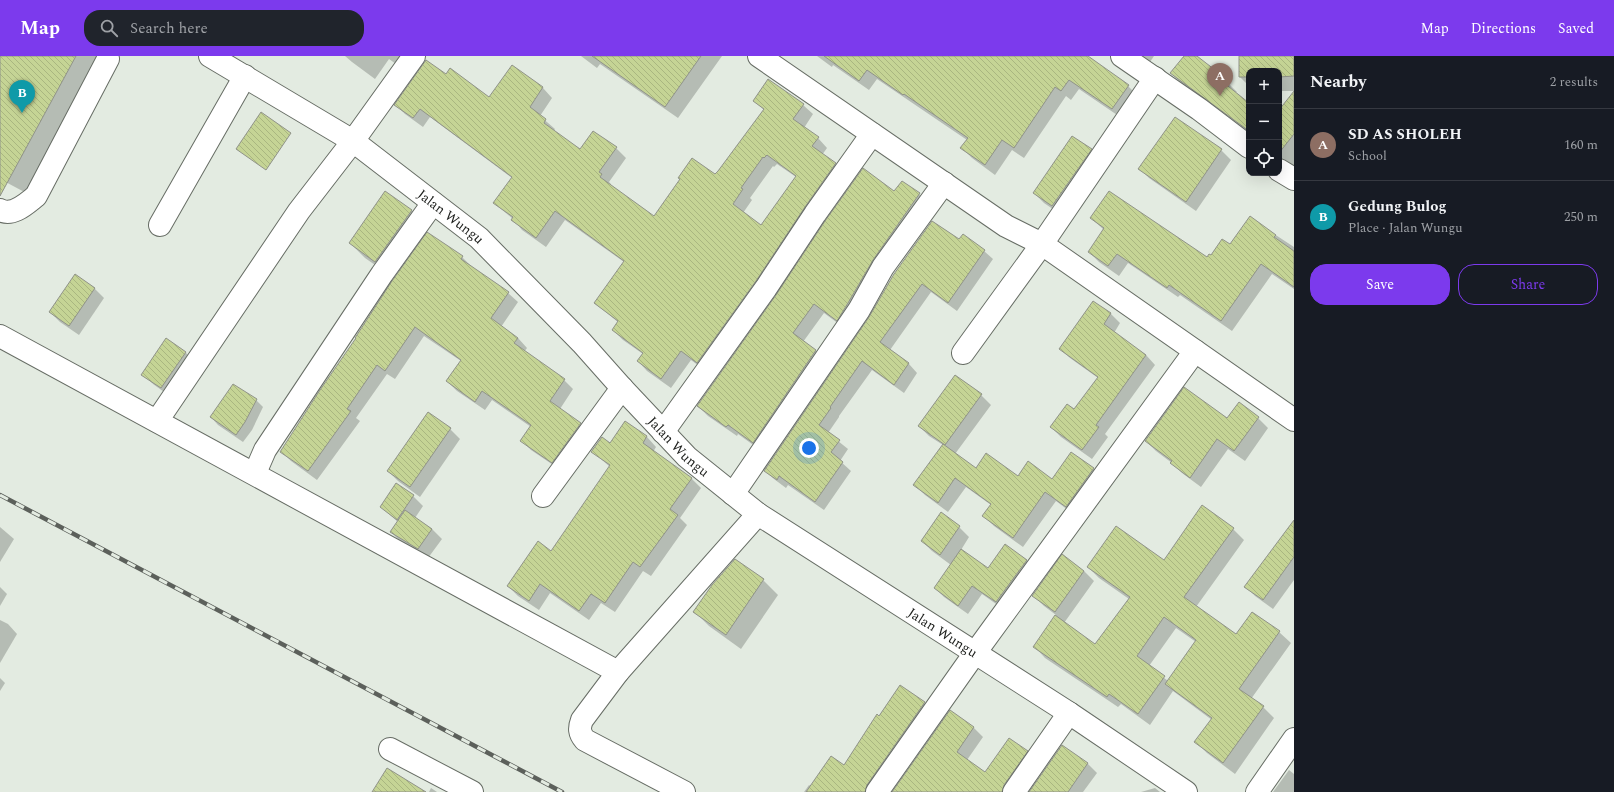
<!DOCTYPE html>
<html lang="en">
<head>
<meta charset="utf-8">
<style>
	:root { --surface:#171b24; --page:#20242c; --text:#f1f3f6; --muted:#9ea1a6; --line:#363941; --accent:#7c3aed }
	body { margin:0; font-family:Spectral,serif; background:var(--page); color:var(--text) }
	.controls { position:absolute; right:12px; top:12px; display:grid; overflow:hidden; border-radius:8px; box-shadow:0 4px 16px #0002 }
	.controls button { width:36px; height:36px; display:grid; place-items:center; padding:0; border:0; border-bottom:1px solid var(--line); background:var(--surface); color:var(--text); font:20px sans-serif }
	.you { position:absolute; left:809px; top:392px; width:14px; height:14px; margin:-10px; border:3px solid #fff; border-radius:50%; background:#1a73e8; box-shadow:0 0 0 6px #1a73e833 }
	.badge { display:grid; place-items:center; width:26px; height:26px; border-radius:50%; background:var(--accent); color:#fff; font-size:13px; font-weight:700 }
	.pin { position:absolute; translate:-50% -33px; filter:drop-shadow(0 1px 2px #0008) }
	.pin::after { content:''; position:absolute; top:21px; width:14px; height:12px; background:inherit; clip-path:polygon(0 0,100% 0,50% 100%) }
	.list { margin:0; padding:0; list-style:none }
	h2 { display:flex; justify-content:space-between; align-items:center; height:52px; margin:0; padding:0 16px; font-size:17px }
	h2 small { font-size:13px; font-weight:400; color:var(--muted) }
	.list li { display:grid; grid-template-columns:26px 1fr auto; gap:12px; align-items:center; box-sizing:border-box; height:72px; padding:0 16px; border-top:1px solid var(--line) }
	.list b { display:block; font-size:15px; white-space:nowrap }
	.list p { margin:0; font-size:13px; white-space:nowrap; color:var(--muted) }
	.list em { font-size:13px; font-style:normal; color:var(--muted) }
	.actions { display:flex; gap:8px; padding:12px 16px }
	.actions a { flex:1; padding:9px 0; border:1px solid var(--accent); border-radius:16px; text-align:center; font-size:14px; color:var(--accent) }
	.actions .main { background:var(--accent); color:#fff }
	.icon { flex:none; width:22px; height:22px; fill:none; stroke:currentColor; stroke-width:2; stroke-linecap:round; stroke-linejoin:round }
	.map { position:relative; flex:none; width:1294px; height:736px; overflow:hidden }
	header { display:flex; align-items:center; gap:24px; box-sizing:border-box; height:56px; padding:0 20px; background:var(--accent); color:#fff }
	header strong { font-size:19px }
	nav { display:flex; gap:22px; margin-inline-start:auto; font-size:14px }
	.search { width:280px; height:36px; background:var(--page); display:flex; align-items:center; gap:10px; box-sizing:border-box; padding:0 14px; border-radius:16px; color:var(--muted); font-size:15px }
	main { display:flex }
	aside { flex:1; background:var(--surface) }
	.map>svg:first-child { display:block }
	.shadow { fill:#0003; fill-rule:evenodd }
	.building { fill:url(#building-back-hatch); stroke:#909389; fill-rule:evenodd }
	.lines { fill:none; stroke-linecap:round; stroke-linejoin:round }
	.minor-casing { stroke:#676d65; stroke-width:24 }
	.minor { stroke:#fff; stroke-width:22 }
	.rail-casing { stroke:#5c605b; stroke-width:4.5 }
	.rail { stroke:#e3ebe1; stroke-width:3; stroke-dasharray:9; stroke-linecap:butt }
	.labels { text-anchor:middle; stroke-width:3; stroke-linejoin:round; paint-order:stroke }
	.street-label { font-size:14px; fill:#1d1f1c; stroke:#e3ebe1 }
</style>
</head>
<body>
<header>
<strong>Map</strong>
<div class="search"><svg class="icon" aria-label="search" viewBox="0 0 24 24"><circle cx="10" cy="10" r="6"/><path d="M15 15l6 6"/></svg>Search here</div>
<nav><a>Map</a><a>Directions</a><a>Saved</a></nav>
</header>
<main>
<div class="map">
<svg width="1294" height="736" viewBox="0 0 1294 736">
	<defs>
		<pattern id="building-back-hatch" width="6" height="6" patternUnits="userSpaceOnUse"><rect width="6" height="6" fill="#c5d495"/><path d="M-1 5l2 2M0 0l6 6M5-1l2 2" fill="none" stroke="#a9b680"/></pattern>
	</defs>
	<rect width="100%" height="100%" fill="#e3ebe1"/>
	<!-- shadow -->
	<g class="shadow">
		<polygon points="0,0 105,0 30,139 0,123"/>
		<polygon points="345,0 419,0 406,15 389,3 375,23 352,6"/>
		<polygon points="581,0 722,0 678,62 600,8 597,12"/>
		<polygon points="817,0 1086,0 1128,30 1138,40 1123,63 1079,33 1071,44 1066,40 1024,102 1012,94 995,119 972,102 962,92 967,84 877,23 869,34 833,9 832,11"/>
		<polygon points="1143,0 1154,0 1150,6"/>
		<polygon points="1185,0 1195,0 1223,22 1237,36 1234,36 1249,48 1249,78 1186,32 1171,17"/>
		<polygon points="1240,0 1294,0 1294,35 1279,35 1279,15 1249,15 1249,30 1240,21"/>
		<path d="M512,10L543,32L552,42L540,60L555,73L554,75L580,95L616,92L626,102L609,126L611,128L610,130L655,162L715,120L764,54L754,45L803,49L813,58L804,72L818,82L827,92L822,99L835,108L845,118L707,316L691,304L671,332L647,315L638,305L643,298L623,284L613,274L619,267L595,247L624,206L565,164L546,191L522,174L513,163L494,147L512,122L430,61L423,71L405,58L396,49L446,19L489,42ZM777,108L796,121L762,170L743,157L752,144L750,142L773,110L774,111Z"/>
		<polygon points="1294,37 1294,111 1279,114 1279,56"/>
		<polygon points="1176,63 1221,94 1231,104 1196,155 1149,122 1140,113"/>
		<polygon points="1091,94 1101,104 1063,160 1044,147 1034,137"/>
		<polygon points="385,136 412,155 427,170 391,220 365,202 350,187"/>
		<polygon points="895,136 919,138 929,148 847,274 824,257 803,286 816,295 826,305 763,396 738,378 737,380 708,360 698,350"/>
		<polygon points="1091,162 1207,203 1230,190 1250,162 1294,191 1294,233 1272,218 1232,275 1180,239 1178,241 1128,207 1119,220 1099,206 1089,196 1104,174"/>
		<polygon points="959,184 984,195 993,203 957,255 931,236 890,294 909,308 917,317 904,337 872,314 839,360 839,361 828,377 848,393 840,405 851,415 824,454 788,429 786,432 774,423 765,415 870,262"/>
		<polygon points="462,201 471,210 508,237 518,246 501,271 518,282 527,292 524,296 564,324 573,333 560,353 580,368 590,377 562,415 531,394 521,384 531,371 492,344 485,354 457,335 447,325 461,305 424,280 395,323 387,318 356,362 360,365 317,424 291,405 281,395"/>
		<polygon points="94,232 104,242 79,279 60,266 50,256"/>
		<polygon points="1093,246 1111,258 1120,267 1114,277 1146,299 1155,309 1105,378 1108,381 1092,403 1061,381 1051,371 1075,355 1098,322 1070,302 1060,293"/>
		<polygon points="185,296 195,306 171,341 153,328 143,318"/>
		<polygon points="981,339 991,349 955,398 976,413 1018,421 1052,424 1071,397 1094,413 1103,423 1076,460 1056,445 1023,491 994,470 984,460 991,449 966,431 948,456 925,439 915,429 943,389 929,380 919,370"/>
		<polygon points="256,344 263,351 252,374 243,386 218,369 211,361"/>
		<polygon points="1258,362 1268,372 1245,405 1228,393 1201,431 1182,417 1172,407 1156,395 1146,385 1228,364"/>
		<polygon points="625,366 647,381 656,391 653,396 691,422 701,432 680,462 687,469 651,520 643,515 615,556 601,547 589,564 550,537 539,554 518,540 508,530 552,496 610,411 592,395 610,388"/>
		<polygon points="450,373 460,383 420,441 398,425 388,415"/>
		<polygon points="413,440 423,450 415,462 432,473 442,483 428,502 401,486 391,476 398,466 381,451"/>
		<polygon points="941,458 959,471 969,481 961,494 988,513 1005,490 1027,505 1036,514 1006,555 982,538 968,558 944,541 935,532 951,509 932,495 922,485"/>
		<polygon points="1294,464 1294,524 1273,553 1255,540 1246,531"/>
		<polygon points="0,471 14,483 0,506"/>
		<path d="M1233,473L1244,484L1196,551L1236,580L1253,557L1279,576L1291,587L1251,643L1263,651L1274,662L1235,718L1207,697L1196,686L1212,664L1173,635L1150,669L1121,648L1118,651L1045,602L1034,590L1056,559L1044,550L1034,540L1062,500L1084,515L1094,525L1064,567L1095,589L1129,543L1099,522L1088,511L1164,505ZM1176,572L1196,586L1168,625L1149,610Z"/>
		<polygon points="735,504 763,524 778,539 741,593 709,570 695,556"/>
		<polygon points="0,531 7,538 0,550"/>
		<polygon points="0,564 8,568 17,578 0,607"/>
		<polygon points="0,622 5,627 0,635"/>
		<polygon points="900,630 924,647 934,657 880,736 804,736 809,729 811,730 844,710"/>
		<polygon points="973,671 983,681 967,704 986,717 1027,695 1036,705 1015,736 894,736"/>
		<polygon points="1087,707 1097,717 1083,736 1030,736"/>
		<polygon points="1289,714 1294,718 1294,736 1273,736"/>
		<polygon points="431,732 437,736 429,736"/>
		<polygon points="1155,732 1160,736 1141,736"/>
	</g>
	<!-- building -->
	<g class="building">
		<polygon points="0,0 76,0 0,140"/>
		<polygon points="592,0 701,0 665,51"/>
		<polygon points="824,0 1088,0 1129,29 1112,53 1069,24 1061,35 1055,31 1014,92 1002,84 985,109 960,92 968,82 904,38 903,39 867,14 859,25"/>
		<polygon points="1184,0 1197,0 1224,21 1218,22 1249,47 1249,75 1170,17"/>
		<polygon points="1239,0 1294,0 1294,20 1279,21 1279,15 1249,15 1249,21 1239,21"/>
		<path d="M426,4L446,18L450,12L489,41L512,9L543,31L530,51L546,63L544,67L580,93L593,75L617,91L599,116L602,118L600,121L654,160L680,123L678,122L692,102L715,118L718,115L764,53L753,45L768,23L804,48L793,63L819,81L812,90L836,107L805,151L756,225L697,307L681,295L661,323L637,305L643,297L612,274L618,265L594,247L624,205L555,155L536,182L511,164L513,161L493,147L512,121L420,53L413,62L394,49ZM767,99L796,120L761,169L733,148L743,133L741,132L763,101L764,102Z"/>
		<polygon points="1294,35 1294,78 1279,97 1279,54"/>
		<polygon points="261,56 291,77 266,114 236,93"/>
		<polygon points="1175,61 1222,93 1186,146 1138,113"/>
		<polygon points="1072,80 1092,93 1052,150 1033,137"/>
		<polygon points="863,112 894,135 902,125 920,137 873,204 848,247 837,265 814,248 793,277 816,294 753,387 728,369 726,371 697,350 776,239 825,165"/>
		<polygon points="385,135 412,154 375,206 349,187"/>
		<polygon points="1109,135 1207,201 1209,198 1211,199 1222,183 1230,188 1250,160 1276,179 1274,181 1294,195 1294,231 1261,208 1221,265 1169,229 1167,232 1117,198 1108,210 1088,196 1104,172 1090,162"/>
		<polygon points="932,165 959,183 963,178 985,194 948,247 922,228 880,286 909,307 894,329 862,305 830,351 831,352 819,369 840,384 831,396 843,406 815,446 779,420 777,424 764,415 869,261 894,218"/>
		<polygon points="427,176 463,200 461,203 509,236 491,262 518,282 514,287 565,323 550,345 581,367 552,407 520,385 531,369 482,335 475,346 446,325 461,304 415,271 385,315 377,309 347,353 351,355 308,415 280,396 320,334 356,282 355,282 392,225"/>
		<polygon points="75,218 95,232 69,270 49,256"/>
		<polygon points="1093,245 1111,257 1104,268 1146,299 1096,369 1099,371 1082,394 1050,371 1067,348 1074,353 1098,321 1059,293"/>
		<polygon points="166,282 186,296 161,332 141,319"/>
		<polygon points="955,319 982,338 945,389 918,370"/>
		<polygon points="233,328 257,343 245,366 236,379 210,361"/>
		<polygon points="1184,331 1227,362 1239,346 1259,361 1234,395 1217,383 1190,422 1170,407 1172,405 1145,385"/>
		<polygon points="428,356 451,372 410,431 387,415"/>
		<polygon points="625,365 647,380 643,387 692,422 670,453 678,459 640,511 633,506 605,547 591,538 579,555 540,528 529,545 507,530 538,485 551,495 610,409 591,396 602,381 610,387"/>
		<polygon points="943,388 976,412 986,397 1018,420 1028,405 1052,423 1071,396 1094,412 1066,451 1045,436 1013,482 982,460 991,448 955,422 938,447 913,429"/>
		<polygon points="396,427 414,439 397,464 380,451"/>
		<polygon points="1202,449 1234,472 1184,541 1236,578 1252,556 1280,575 1239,633 1264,650 1223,707 1194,686 1212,662 1165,628 1196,584 1164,561 1137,600 1165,620 1138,658 1109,638 1107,641 1033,591 1055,559 1095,588 1130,541 1087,511 1116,470 1164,504"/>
		<polygon points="405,454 432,473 418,493 390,476"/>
		<polygon points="941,456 960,470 940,499 921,485"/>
		<polygon points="1294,464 1294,501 1263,544 1244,531"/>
		<polygon points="1005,488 1027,504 996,546 972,530 958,550 934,532 961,493 988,512"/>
		<polygon points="1062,498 1084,515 1055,556 1032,540"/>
		<polygon points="735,503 764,523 726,579 693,556 712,529"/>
		<polygon points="900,629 925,646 867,729 865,736 806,736 831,700 844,709 877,658 879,660"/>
		<polygon points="950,654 974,671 957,696 985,716 1009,682 1028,695 1004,729 1002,736 892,736"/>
		<polygon points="1062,689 1088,707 1068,736 1029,736"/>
		<polygon points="387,712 426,736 372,736"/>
	</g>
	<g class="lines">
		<!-- minor casing -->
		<g class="minor-casing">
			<g id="minor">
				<path id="s1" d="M210,0L353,85L479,182L582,287L622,332L687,401L758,458L1069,657L1186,736"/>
				<polyline points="759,0 1006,170 1042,188 1294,364"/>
				<polyline points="1122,0 1199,53 1249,91"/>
				<polyline points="1279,114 1294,123"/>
				<path d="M0,154C13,161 27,147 36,140L108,3"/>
				<polyline points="160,169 245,20"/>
				<polyline points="0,280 618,616"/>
				<polyline points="963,297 1042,188 1155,22"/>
				<polyline points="157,365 299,155 353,85 414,0"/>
				<polyline points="663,376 766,232 815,158 872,78"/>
				<polyline points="255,417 265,394 382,218 433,147"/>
				<polyline points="733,438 859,254 883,211 944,127"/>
				<polyline points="543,440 622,332"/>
				<polyline points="390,693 472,736"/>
				<path d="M684,736L585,684C579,677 579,672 582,664L618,616L758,458"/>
				<polyline points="877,736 975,597 1195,295"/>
				<polyline points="1014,736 1069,657"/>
				<polyline points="1257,736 1294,683"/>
			</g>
		</g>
		<!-- minor -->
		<use href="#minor" class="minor"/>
		<!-- rail casing -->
		<g class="rail-casing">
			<polyline id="rail" points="0,439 562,736"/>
		</g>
		<!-- rail -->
		<use href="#rail" class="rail"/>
	</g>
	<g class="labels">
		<!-- street labels -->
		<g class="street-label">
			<text dy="5" stroke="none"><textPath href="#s1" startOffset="290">Jalan Wungu</textPath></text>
			<text dy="5" stroke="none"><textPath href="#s1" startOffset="614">Jalan Wungu</textPath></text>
			<text dy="5" stroke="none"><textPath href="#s1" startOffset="938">Jalan Wungu</textPath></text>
		</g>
	</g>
</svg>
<div class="controls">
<button>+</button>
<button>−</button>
<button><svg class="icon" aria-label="locate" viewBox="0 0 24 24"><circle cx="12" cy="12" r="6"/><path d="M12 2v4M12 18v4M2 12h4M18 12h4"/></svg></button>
</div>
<div class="you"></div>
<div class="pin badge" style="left:1220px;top:40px;background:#8d6e63">A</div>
<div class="pin badge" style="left:22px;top:57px;background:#0f9aa8">B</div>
</div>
<aside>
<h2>Nearby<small>2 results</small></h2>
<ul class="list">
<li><span class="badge" style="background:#8d6e63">A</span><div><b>SD AS SHOLEH</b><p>School</p></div><em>160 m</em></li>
<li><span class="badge" style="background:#0f9aa8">B</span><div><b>Gedung Bulog</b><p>Place · Jalan Wungu</p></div><em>250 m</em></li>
</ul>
<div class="actions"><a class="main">Save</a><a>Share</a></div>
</aside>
</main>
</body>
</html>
